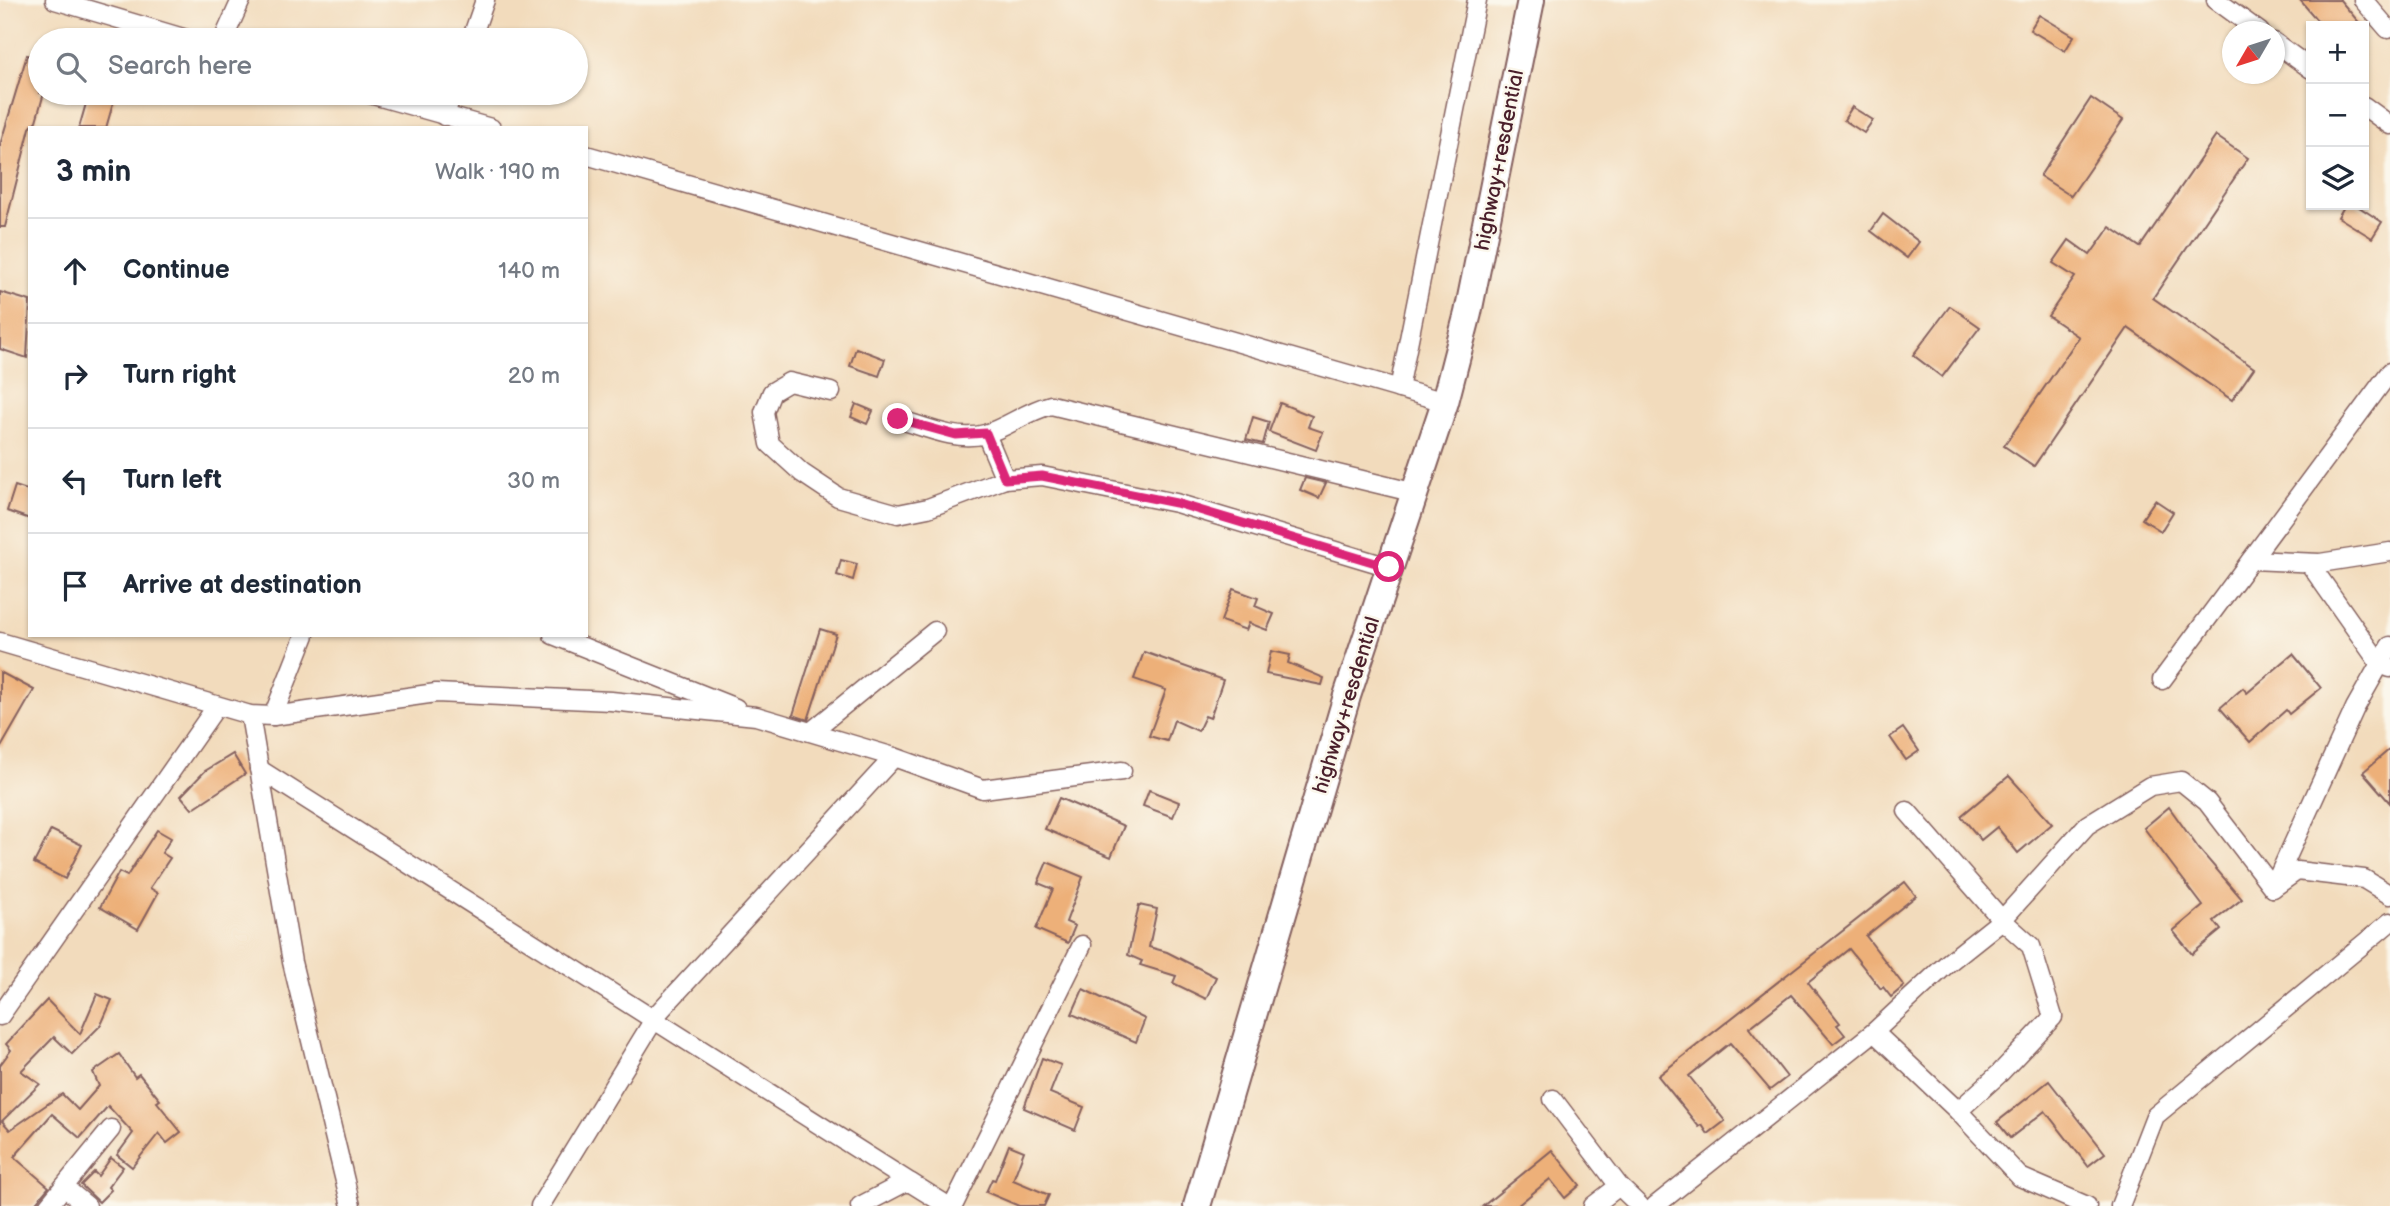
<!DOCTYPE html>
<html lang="en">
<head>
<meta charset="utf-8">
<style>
	:root { --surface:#fff; --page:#f6f6f7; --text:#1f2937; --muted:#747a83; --line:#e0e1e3 }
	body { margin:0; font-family:"Balsamiq Sans",sans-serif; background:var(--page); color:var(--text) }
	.controls { position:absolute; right:21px; top:21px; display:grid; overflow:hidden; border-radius:0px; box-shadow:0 2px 5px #0004 }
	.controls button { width:63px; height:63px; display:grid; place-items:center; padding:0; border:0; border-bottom:2px solid var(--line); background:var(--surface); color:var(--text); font:35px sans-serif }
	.compass { position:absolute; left:2222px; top:21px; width:63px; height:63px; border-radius:50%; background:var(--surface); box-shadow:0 2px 5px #0004; rotate:231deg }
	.stop { position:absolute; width:21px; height:21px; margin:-16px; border:5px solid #db2777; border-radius:50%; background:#fff }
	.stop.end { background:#db2777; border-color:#fff; box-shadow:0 2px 7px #0008 }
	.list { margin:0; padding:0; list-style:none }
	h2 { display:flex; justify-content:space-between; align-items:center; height:91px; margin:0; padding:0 28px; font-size:30px }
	h2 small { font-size:23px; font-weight:400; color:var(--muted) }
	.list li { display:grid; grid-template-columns:46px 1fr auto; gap:21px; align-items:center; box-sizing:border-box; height:105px; padding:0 28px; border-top:2px solid var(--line) }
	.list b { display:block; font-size:26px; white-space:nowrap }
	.list em { font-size:23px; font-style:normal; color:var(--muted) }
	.icon { flex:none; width:38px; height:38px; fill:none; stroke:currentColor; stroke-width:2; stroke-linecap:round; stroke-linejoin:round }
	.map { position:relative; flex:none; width:2390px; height:1206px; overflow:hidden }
	.search { position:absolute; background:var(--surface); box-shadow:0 2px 5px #0004; left:28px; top:28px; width:560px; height:77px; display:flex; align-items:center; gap:18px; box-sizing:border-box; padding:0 24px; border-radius:38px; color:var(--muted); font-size:26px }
	.panel { position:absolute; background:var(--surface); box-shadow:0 2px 5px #0004; left:28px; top:126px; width:560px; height:511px; border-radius:0px }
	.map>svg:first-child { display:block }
	.building { fill:#edb079 }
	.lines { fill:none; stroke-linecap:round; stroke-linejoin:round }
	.minor-casing { stroke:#85615e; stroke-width:21 }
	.highway-casing { stroke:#85615e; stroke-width:30 }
	.minor { stroke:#fff; stroke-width:18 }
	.highway { stroke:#fff; stroke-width:26 }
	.route { stroke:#db2777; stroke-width:9 }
	.labels { text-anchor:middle; stroke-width:5; stroke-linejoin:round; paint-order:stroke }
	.street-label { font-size:21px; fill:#4a1f2b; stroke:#fbf7ec }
</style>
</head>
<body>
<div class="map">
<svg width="2390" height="1206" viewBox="0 0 2390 1206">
	<rect width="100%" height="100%" fill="#fbf7ec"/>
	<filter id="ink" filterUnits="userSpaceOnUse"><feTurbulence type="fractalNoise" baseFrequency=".0143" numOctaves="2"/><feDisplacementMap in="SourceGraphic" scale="14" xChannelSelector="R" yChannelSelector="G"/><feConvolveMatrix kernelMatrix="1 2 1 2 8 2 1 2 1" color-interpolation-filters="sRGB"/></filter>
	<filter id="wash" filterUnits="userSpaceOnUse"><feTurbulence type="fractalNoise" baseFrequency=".00686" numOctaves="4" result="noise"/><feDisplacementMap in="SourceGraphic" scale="28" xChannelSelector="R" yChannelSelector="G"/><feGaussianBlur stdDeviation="1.57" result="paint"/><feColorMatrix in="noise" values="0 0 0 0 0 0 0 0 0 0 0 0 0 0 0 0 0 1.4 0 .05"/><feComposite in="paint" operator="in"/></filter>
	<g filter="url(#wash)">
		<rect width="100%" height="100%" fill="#f2dbbc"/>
		<g id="blocks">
			<!-- building -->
			<g class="building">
				<polygon points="2300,0 2340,0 2362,26 2322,26"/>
				<polygon points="2039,15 2074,36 2065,51 2030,30"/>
				<polygon points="27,55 40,59 40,93 44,93 36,121 30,128 5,227 0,227 0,145"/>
				<polygon points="89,93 116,93 106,128 79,128"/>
				<polygon points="2091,98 2123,120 2071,196 2040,176"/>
				<polygon points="1852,107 1873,120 1864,133 1844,120"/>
				<polygon points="2216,136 2248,158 2153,298 2254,368 2232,400 2128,328 2034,466 2004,446 2079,337 2048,316 2075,277 2053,263 2069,240 2090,255 2110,227 2140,247"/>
				<polygon points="2345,205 2356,205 2382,222 2372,238 2338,217"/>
				<polygon points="1883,214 1919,242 1907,258 1871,231"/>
				<polygon points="0,292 30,301 27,358 0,349"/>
				<polygon points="1950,306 1980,327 1942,377 1913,355"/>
				<polygon points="856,348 885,359 879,376 850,366"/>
				<polygon points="1280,403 1312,416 1308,427 1323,432 1316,450 1269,432"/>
				<polygon points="856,404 873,411 867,424 851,417"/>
				<polygon points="1253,417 1269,422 1263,444 1246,440"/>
				<polygon points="1305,478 1326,483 1319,498 1300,490"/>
				<polygon points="15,486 30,491 30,519 7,511"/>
				<polygon points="2155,500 2173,512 2161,531 2142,519"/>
				<polygon points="841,560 857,564 853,580 837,575"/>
				<polygon points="1233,589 1258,598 1255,606 1274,614 1267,630 1249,623 1246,630 1221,621"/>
				<polygon points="820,629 836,634 808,720 793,715"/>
				<polygon points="1271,651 1290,655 1288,663 1324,678 1322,685 1266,674"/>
				<polygon points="1144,652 1223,680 1210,718 1205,716 1198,731 1174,720 1167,741 1149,736 1166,690 1134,679"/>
				<polygon points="2293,654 2321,688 2289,714 2286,710 2250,742 2220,708 2243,688 2247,693"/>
				<polygon points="0,672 34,690 0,749"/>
				<polygon points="1903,728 1919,751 1906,760 1890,737"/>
				<polygon points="2390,749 2390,803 2363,772"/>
				<polygon points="233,754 245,774 192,809 181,796 205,771"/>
				<polygon points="2009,776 2052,824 2018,853 1997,827 1981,840 1961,816"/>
				<polygon points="1149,790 1179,802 1173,817 1143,806"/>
				<polygon points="1059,798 1124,826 1111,857 1045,829"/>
				<polygon points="2169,807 2199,849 2242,899 2214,921 2221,930 2192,954 2173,931 2203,906 2144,828"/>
				<polygon points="51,830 82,845 65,879 34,863"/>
				<polygon points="157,830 171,838 162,853 170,858 150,888 158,893 138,929 100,907 119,872 127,876"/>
				<polygon points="1047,862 1083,877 1066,922 1075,926 1068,943 1036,929 1053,889 1038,883"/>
				<polygon points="1905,882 1916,896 1866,936 1904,986 1891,997 1883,987 1881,989 1849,949 1808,982 1840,1023 1837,1025 1845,1035 1833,1044 1791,995 1749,1028 1787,1077 1770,1090 1730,1043 1689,1076 1725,1121 1708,1134 1702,1125 1699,1127 1658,1076"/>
				<polygon points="1139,905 1157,909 1149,947 1167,952 1216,977 1206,999 1173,983 1176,976 1140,965 1142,961 1128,955"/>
				<polygon points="1083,989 1145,1019 1136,1042 1072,1014"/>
				<polygon points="97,994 112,1000 101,1025 72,1054 54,1037 21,1071 40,1084 2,1121 10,1130 62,1094 78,1110 99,1086 93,1072 119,1054 135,1077 139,1074 160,1100 157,1102 181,1132 167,1143 159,1133 132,1167 117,1155 133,1133 108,1106 80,1138 52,1114 14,1157 49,1187 33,1206 0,1206 0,1065 11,1050 6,1044 47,1000 80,1034"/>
				<polygon points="1042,1058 1061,1065 1050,1093 1084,1107 1075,1130 1024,1108"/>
				<polygon points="2049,1081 2105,1153 2088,1166 2045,1111 2010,1138 1997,1122"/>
				<polygon points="1009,1145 1024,1151 1013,1180 1049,1195 1044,1206 1019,1206 986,1192 992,1179 995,1180"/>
				<polygon points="1552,1150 1580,1185 1565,1198 1550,1179 1517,1206 1483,1206"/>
				<polygon points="111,1158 123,1167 108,1187 111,1190 99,1202 81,1185 94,1172 98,1176"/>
			</g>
		</g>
	</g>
	<g filter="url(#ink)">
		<use href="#blocks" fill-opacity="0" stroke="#85615e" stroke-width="2"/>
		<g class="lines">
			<!-- minor casing -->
			<g class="minor-casing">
				<g id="minor">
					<polyline points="55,0 190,40"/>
					<polyline points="2216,0 2260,32"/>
					<polyline points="2363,0 2388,29"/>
					<polyline points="223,40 241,0"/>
					<polyline points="471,40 485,0"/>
					<polyline points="2274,42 2311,69"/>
					<polyline points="366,93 491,128"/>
					<polyline points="2364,106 2390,125"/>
					<polyline points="444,116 453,93"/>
					<polyline points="586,155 1445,402"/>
					<polyline points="1399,389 1477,0"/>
					<polyline points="831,392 789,382 772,392 764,412 770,444 802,473 838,497 898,514 928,508 1005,479 1042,476 1176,503 1389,567"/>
					<path d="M898,419C925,427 957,442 985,434C1008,427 1027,411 1051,405L1416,493"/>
					<polyline points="986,434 1005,479"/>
					<polyline points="2251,560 2320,563 2390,552"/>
					<polyline points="2309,563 2380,664 2390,668"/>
					<polyline points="553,635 736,708"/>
					<polyline points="0,642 250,715 273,716 436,693 611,701 756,716 894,757 983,789 1122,771"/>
					<polyline points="2162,680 2390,372"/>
					<polyline points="250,715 292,962 351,1206"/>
					<polyline points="273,716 305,635"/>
					<polyline points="812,731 935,631"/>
					<polyline points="259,769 911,1183"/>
					<polyline points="1907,811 2002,920 2031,946 2053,1017 2000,1073 1958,1111"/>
					<polyline points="2273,888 2355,708 2390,646"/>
					<polyline points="0,1016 216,707"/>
					<polyline points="1874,1032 1958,1111 2020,1177 2087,1206"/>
					<polyline points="1553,1099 1619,1186 1640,1206"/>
					<polyline points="64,1187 87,1206"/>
					<polyline points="48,1206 111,1129"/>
					<polyline points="540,1206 658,1013 894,757"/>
					<polyline points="860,1206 904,1183 911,1183 948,1206"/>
					<polyline points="953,1206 1082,945"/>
					<polyline points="1593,1206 1619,1186"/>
					<polyline points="1655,1206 1874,1032 1948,963 2002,920 2087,825 2150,786 2181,781 2207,802 2273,888 2297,871 2364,879 2390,895"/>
					<polyline points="2120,1206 2155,1116 2390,922"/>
				</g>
			</g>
			<!-- highway casing -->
			<g class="highway-casing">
				<polyline id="highway" points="1197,1206 1347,696 1445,402 1468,313 1531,0"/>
			</g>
			<!-- minor -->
			<use href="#minor" class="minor"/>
			<!-- highway -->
			<use href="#highway" class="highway"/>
		</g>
	</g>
	<g class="lines" filter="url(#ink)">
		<!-- route -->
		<polyline class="route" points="898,419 956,435 986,433 1005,479 1042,476 1176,503 1389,567"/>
	</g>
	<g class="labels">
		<!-- street labels -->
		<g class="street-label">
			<text transform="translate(1499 160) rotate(-79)" y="7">highway+resdential</text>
			<text transform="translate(1346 705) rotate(-73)" y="7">highway+resdential</text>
		</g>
	</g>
</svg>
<div class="controls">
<button>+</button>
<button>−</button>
<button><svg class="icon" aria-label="layers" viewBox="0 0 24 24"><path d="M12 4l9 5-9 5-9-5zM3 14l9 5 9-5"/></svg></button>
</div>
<svg class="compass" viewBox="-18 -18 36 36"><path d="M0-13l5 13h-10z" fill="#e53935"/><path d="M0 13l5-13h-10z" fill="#747a83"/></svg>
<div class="stop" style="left:1389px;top:567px"></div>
<div class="stop end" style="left:898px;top:419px"></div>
<div class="search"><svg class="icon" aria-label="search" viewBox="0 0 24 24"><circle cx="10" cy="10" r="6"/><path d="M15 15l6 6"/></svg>Search here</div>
<section class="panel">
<h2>3 min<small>Walk · 190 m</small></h2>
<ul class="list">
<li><svg class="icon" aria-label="ahead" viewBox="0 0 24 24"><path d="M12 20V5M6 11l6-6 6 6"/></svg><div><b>Continue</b></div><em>140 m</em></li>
<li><svg class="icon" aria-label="right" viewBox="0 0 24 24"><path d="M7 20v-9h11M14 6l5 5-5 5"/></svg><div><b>Turn right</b></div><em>20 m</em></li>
<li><svg class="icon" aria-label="left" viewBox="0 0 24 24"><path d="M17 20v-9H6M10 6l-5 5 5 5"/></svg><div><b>Turn left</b></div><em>30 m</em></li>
<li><svg class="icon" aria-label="arrive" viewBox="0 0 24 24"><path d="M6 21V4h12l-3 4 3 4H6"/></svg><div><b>Arrive at destination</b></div></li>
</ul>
</section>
</div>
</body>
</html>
